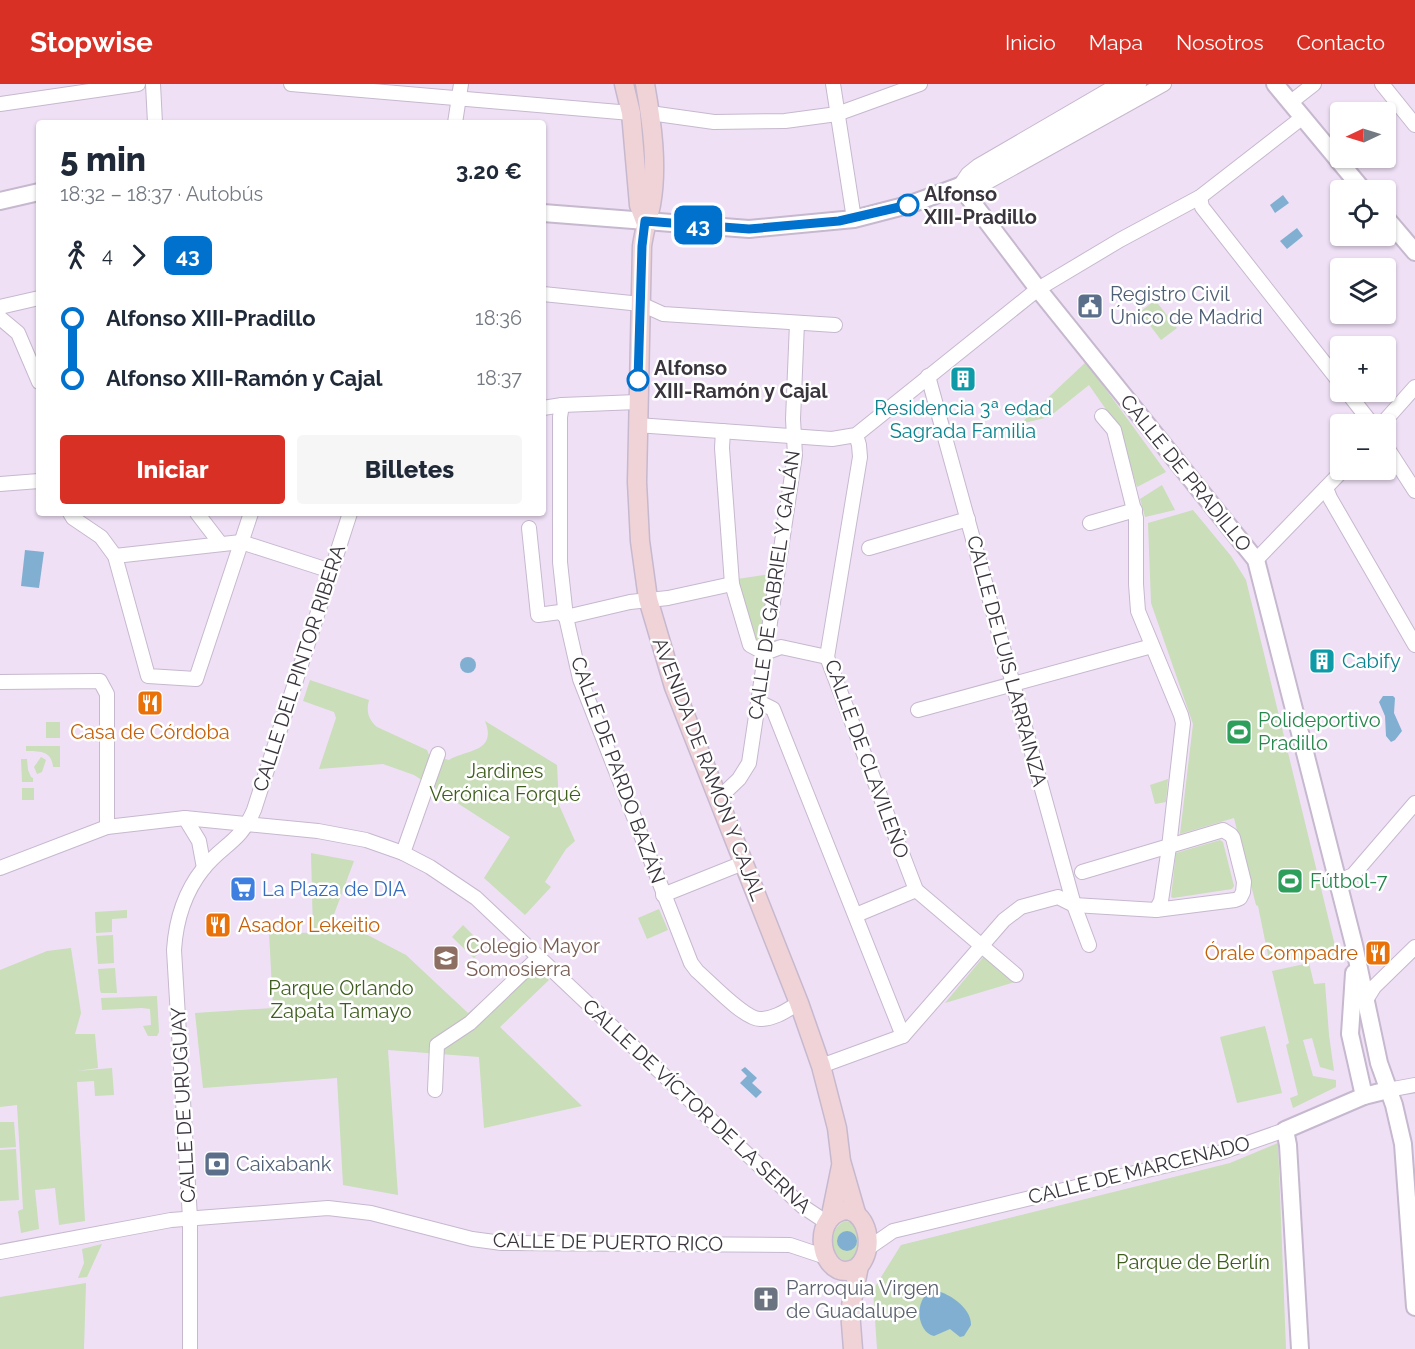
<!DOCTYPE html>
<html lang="es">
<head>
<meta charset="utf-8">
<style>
	:root { --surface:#fff; --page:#f6f6f7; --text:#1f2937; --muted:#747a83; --accent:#d93025 }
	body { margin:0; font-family:Raleway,sans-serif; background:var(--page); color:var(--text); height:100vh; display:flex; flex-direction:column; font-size:22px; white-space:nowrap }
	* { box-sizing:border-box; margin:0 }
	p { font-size:20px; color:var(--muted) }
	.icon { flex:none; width:33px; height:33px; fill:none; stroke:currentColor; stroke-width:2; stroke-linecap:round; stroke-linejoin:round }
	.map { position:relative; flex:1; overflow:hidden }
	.sheet { position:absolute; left:36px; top:36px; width:510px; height:396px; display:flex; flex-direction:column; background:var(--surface); border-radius:6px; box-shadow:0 2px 4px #0004 }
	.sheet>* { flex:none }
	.badge { padding:0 12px; border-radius:9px; font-size:21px; line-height:39px }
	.needle { width:39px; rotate:266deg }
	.buttons { position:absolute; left:1330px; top:18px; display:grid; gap:12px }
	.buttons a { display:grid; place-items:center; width:66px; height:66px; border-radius:6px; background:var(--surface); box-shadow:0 2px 4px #0004; font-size:30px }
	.map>.badge { position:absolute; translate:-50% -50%; box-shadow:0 0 0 3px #fff }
	.legs { display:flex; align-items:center; gap:9px; height:66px; padding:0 24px; font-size:20px }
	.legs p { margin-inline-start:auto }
	.headline { display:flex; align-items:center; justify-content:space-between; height:102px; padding:0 24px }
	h1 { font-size:33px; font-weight:800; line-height:45px }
	.cta { display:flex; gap:12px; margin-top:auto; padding:12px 24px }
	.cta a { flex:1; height:69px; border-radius:6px; background:var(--accent); color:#fff; font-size:24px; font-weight:800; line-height:69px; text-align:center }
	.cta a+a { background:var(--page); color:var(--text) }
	ul { padding:0 24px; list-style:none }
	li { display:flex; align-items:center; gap:21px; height:60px; font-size:22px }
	li i { display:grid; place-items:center; width:9px; height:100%; margin:0 8px; background:currentColor }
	li i::after { content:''; width:15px; height:15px; margin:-8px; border:4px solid; border-radius:50%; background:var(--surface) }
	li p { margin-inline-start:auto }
	li:first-child i { background:linear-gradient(#0000 50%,currentColor 0) }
	li:last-child i { background:linear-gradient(currentColor 50%,#0000 0) }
	header { display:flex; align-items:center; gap:36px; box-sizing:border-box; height:84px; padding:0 30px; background:var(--accent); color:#fff }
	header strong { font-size:28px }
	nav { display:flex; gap:33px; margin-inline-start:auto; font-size:21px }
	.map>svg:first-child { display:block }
</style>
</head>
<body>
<header>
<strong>Stopwise</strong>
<nav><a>Inicio</a><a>Mapa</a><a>Nosotros</a><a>Contacto</a></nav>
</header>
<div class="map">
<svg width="1415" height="1265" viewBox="0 0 1415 1265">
	<rect width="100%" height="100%" fill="#efe0f6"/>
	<!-- green -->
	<g fill="#c9deb9">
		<polygon points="1155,216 1177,244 1161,256 1140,228"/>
		<polygon points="1086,278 1166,388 1137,403 1117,341 1089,301 1049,333 1020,340"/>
		<polygon points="1162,401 1175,426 1145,433 1140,415"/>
		<polygon points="1193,426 1231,472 1246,496 1337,870 1308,875 1269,876 1258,822 1256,821 1234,734 1180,750 1193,640 1151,519 1148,439"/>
		<polygon points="770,490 761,557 753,556 737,495"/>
		<path d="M310,596l59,20c-3,11 -1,19 8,27l50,23 2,5 20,5c15,-10 49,-7 36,-39l72,44 2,40 16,36 -9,8 -21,33 6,5 -26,28 -41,-37 26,-41 -96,-62 -31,-11 -64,5 17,-51 -2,-6 -31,-11z"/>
		<rect x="46" y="638" width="14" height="16"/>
		<path d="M26,662h34v21h-7c-1,-16 -13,-16 -27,-16z"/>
		<polygon points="41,673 46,676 42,688 37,690 34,683"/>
		<polygon points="21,675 27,675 28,686 31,693 33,694 33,698 22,698"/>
		<polygon points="1168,695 1166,718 1155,720 1150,701"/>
		<rect x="22" y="704" width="12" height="12"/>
		<polygon points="1220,756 1223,758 1234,802 1232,805 1173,814 1171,813 1176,769"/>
		<polygon points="311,769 354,777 333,833 406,871 468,929 528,877 549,896 500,943 582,1022 484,1044 479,973 388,966 398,1111 343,1101 337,994 203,1004 195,929 273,924 269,848 313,849"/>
		<polygon points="659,825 668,846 647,855 638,834"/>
		<polygon points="127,826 127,834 112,835 112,848 96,849 95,828"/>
		<polygon points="463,841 485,863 474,874 452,853"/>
		<polygon points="113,851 114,879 98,880 96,852"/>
		<polygon points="71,864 81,929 75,950 95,950 98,984 77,987 112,984 114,1011 95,1012 94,997 77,998 85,1137 59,1141 55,1104 35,1106 39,1145 21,1149 18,1127 23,1125 17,1021 0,1023 0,886 47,867"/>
		<polygon points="985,871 1015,898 945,919"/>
		<polygon points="1309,879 1314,900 1325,899 1329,951 1334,987 1320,983 1312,954 1303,956 1313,992 1336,996 1336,1003 1293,1024 1290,1014 1298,1011 1286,961 1289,959 1272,887"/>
		<polygon points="115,884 117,909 101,909 100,906 98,885"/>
		<polygon points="157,912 159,948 157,952 148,952 143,942 151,941 150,925 142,924 102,926 101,914"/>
		<polygon points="1265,942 1282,1009 1237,1019 1220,953"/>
		<polygon points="0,1038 14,1038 16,1063 0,1064"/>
		<polygon points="1278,1059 1286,1265 877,1265 873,1206 901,1161 1230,1079"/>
		<polygon points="16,1065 19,1116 0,1117 0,1066"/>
		<path d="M846,1137c19,4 13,24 9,38 -24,11 -31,-32 -9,-38z"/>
		<polygon points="102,1160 87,1193 78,1194 84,1179 82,1165"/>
		<polygon points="86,1199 84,1265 0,1265 0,1213"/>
	</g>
	<!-- water -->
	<g fill="#81afd1">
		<polygon points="1283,111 1289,119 1275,129 1270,121"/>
		<polygon points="1297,144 1303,152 1287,165 1280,157"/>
		<polygon points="25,466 44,468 39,504 21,502"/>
		<circle cx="468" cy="581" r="8"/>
		<polygon points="1383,612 1393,612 1395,614 1394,629 1402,647 1395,656 1391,658 1386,652 1385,632 1379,618"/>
		<polygon points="745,983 757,994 752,999 762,1008 756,1014 740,999 747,992 741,986"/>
		<circle cx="847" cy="1157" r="10"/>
		<path d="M932,1206c15,1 40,18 39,35l-7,11 -4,1 -10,-8 -16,7c-17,-4 -21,-36 -2,-46z"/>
	</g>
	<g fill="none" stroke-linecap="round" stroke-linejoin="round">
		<defs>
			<g id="minor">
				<polyline points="153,0 155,39"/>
				<polyline points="291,0 631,29"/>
				<polyline points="833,0 854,135"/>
				<polyline points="1119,0 978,82 968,90 960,102 974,103 986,99 1164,0"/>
				<polyline points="1382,0 1415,41"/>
				<polyline points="1291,18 1314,0"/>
				<polyline points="0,20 138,0"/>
				<polyline points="650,29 714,38 785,37 837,30 920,0"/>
				<polyline points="455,39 461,0"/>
				<polyline points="1200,113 1202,123 1341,300"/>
				<polyline points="543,210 641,220 663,230 835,241"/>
				<polyline points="0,223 39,214"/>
				<polyline points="0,234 18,249 39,298"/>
				<polyline points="928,292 1074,821 1089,861"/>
				<polyline points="1347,308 1372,340"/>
				<path d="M562,321l-2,12v145l6,55 14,62 111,284 6,8c13,11 47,48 63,48 15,0 27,-9 39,-16"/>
				<polyline points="543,324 562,321 637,318"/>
				<polyline points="1102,332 1114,346 1136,434 1136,500 1138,527 1181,631 1183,639 1169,763 1161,817 1156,826"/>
				<polyline points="1382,340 1415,303"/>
				<polyline points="637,341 832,355 856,351 1038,205 1120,156 1200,113 1303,33"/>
				<polyline points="723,347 722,364 732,500 750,561 765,569"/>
				<polyline points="856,351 859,361 860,373 827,573 916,806 1016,891"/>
				<polyline points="1386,362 1415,407"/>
				<polyline points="0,400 39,397"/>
				<polyline points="1326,404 1330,414 1415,561"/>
				<polyline points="70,429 73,434 101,453 115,472 148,592 196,595 251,429"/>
				<polyline points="197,429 220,459"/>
				<polyline points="1090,439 1135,426"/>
				<polyline points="529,444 538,531 560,528 566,533 630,518 668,514 732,500"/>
				<polyline points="869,464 968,435"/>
				<polyline points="115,472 241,458 331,487"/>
				<polyline points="1256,476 1343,386"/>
				<polyline points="765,569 781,563 827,573"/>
				<polyline points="0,598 100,597 107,610 107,743"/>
				<polyline points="759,618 773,625 903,952"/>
				<polyline points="918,626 1152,562"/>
				<polyline points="718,715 739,695 749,679 795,371 793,335 797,239"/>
				<polyline points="185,734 199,757 204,784"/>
				<polyline points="403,769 438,670"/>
				<polyline points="0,784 107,743 185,734 318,747 366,756 403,769 430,783 476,814 802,1122 826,1138"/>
				<polyline points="1337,798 1353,791 1415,719"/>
				<polyline points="663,811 743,779"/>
				<polyline points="856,831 916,806"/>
				<polyline points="1366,916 1374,903 1415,863"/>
				<polyline points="821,982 903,952 1004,836 1021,823 1058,813 1074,821 1156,826 1235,816 1240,814 1243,808 1244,798 1233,754 1231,751 1223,746 1082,788"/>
				<polyline points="435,1006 437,961 470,939 538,874"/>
				<polyline points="1388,1006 1415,1001"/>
				<polyline points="867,1165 893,1147 1222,1068 1285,1046"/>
				<polyline points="0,1168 171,1136 328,1124 371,1129 472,1155 502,1159 790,1161 826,1173"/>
				<path d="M190,1265v-131l-16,-268c2,-31 10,-57 29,-81 20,-25 37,-26 51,-59l96,-297"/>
			</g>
			<g id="tertiary">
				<polyline points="1275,0 1363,106"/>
				<polyline points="960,102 1038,205 1256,476 1354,861 1379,979 1394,1021 1403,1060 1415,1223"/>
				<polyline points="0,117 39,108"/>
				<polyline points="543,129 749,145 854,135 908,121 960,102 1138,0"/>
				<polyline points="1386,134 1415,168"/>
				<polyline points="1354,889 1350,950 1364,1012"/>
				<polyline points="1300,1265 1288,1061 1285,1046 1364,1012 1388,1006"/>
			</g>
			<g id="secondary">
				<polyline points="624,0 631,29 639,121 645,137"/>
				<path d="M645,0c7,39 13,82 6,121 -3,13 -7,27 -9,41l-5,236 3,59 8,58 26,88 125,316 22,63 16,62 4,33 15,52"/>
				<path d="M848,1126c20,6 25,35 14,52 -4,6 -8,8 -15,9 -30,1 -35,-59 1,-61z"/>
				<polyline points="831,1131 841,1082"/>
				<polyline points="853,1265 850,1227 859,1182"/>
			</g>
		</defs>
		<!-- minor casing -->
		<use href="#minor" stroke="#c6b8ce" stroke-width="16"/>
		<!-- tertiary casing -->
		<use href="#tertiary" stroke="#c6b8ce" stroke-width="20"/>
		<!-- secondary casing -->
		<use href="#secondary" stroke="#c6b8ce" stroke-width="21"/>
		<!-- minor -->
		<use href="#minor" stroke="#fff" stroke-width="14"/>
		<!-- tertiary -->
		<use href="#tertiary" stroke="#fff" stroke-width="16"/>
		<!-- secondary -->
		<use href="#secondary" stroke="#f0d3d6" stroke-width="18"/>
	</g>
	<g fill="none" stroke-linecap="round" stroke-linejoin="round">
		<defs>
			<polyline id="line-1" points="638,296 642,162 645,137 749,145 839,137 908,121"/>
		</defs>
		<!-- line-1 casing -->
		<use href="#line-1" stroke="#fff" stroke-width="14"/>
		<!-- line-1 -->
		<use href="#line-1" stroke="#0072ce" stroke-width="9"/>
	</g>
	<!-- icons -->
	<defs>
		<symbol id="civic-square" viewBox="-11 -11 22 22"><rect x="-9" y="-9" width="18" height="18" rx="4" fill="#5c6f8a" stroke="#fff"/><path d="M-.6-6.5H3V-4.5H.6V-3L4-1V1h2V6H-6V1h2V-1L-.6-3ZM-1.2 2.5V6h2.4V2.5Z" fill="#fff"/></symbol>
		<symbol id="building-square" viewBox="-11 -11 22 22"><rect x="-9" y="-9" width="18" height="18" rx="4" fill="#0f9aa8" stroke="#fff"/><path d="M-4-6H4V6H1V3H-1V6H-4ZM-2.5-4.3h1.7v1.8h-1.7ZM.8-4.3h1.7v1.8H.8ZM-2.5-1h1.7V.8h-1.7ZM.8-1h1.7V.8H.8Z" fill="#fff"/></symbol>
		<symbol id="restaurant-square" viewBox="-11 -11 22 22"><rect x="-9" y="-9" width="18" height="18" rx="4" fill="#e8710a" stroke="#fff"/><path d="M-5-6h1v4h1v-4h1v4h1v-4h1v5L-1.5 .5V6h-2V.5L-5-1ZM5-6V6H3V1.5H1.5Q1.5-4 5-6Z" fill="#fff"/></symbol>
		<symbol id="stadium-square" viewBox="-11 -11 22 22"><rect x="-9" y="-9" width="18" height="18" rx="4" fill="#2e9e5b" stroke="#fff"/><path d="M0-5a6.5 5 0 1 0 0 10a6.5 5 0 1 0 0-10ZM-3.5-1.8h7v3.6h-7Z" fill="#fff"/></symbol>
		<symbol id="supermarket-square" viewBox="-11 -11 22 22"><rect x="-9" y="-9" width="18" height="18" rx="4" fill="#3f7fe0" stroke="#fff"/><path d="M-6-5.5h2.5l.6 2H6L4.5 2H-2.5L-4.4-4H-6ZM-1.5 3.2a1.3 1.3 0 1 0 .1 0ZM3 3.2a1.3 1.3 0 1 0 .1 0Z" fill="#fff"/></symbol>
		<symbol id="university-square" viewBox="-11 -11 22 22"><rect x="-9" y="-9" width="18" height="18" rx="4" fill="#8d6e63" stroke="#fff"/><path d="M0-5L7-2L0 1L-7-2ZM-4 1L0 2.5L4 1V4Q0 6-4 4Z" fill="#fff"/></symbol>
		<symbol id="bank-square" viewBox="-11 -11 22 22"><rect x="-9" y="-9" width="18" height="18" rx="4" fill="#5c6f8a" stroke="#fff"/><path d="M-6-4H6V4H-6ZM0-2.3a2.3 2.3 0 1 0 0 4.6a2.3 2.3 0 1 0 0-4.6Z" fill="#fff"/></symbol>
		<symbol id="church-square" viewBox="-11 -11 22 22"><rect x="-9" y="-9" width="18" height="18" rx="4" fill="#6b7280" stroke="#fff"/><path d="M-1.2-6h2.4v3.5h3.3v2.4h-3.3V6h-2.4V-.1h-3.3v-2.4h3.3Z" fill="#fff"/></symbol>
	</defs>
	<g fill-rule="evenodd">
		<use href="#civic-square" x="1075" y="207" width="30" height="30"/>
		<use href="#building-square" x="948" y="280" width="30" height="30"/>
		<use href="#building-square" x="1307" y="562" width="30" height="30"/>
		<use href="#restaurant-square" x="135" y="604" width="30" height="30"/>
		<use href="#stadium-square" x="1224" y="633" width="30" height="30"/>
		<use href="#stadium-square" x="1275" y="782" width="30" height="30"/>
		<use href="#supermarket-square" x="228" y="790" width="30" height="30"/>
		<use href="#restaurant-square" x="203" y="826" width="30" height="30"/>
		<use href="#restaurant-square" x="1363" y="854" width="30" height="30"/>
		<use href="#university-square" x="431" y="859" width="30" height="30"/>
		<use href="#bank-square" x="202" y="1065" width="30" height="30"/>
		<use href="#church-square" x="751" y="1200" width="30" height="30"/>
	</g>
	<!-- markers -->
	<g fill="#fff" stroke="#0072ce" stroke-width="3">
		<circle cx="908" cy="121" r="10"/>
		<circle cx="638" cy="296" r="10"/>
	</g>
	<g text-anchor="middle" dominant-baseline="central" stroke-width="5" stroke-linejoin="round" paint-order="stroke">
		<!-- stop labels -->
		<g font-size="20" font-weight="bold" fill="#3a353d" stroke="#fff" text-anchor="start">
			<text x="924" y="110">Alfonso<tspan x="924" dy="23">XIII-Pradillo</tspan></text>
			<text x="654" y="284">Alfonso<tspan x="654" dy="23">XIII-Ramón y Cajal</tspan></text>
		</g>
		<!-- service labels -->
		<g font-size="20" fill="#4e5e75" stroke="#fff" text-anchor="start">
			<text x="1110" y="210">Registro Civil<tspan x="1110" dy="23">Único de Madrid</tspan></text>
			<text x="236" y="1080">Caixabank</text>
		</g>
		<!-- culture labels -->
		<g font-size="20" fill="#0d838f" stroke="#fff">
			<text x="963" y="324">Residencia 3ª edad<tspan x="963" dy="23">Sagrada Familia</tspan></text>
			<text x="1342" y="577" text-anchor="start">Cabify</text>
		</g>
		<!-- street labels -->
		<g font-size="20" fill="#3a353d" stroke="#fff">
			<text transform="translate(1186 389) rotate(51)">CALLE DE PRADILLO</text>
			<text transform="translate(774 501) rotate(-82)">CALLE DE GABRIEL Y GALÁN</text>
			<text transform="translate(1007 577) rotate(75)">CALLE DE LUIS LARRAINZA</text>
			<text transform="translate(299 584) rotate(-72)">CALLE DEL PINTOR RIBERA</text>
			<text transform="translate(867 675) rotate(70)">CALLE DE CLAVILEÑO</text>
			<text transform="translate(709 685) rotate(69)">AVENIDA DE RAMÓN Y CAJAL</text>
			<text transform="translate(618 686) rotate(70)">CALLE DE PARDO BAZÁN</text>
			<text transform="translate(183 1021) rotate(-93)">CALLE DE URUGUAY</text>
			<text transform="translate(697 1022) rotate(43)">CALLE DE VÍCTOR DE LA SERNA</text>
			<text transform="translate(1139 1086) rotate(-14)">CALLE DE MARCENADO</text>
			<text transform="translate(608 1158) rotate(1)">CALLE DE PUERTO RICO</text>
		</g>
		<!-- leisure labels -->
		<g font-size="20" fill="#27864d" stroke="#fff" text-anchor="start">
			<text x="1258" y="636">Polideportivo<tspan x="1258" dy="23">Pradillo</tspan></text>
			<text x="1310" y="797">Fútbol-7</text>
		</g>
		<!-- food labels -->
		<g font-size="20" fill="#c56008" stroke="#fff">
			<text x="150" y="648">Casa de Córdoba</text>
			<text x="238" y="841" text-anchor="start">Asador Lekeitio</text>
			<text x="1358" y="869" text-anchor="end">Órale Compadre</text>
		</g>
		<!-- park labels -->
		<g font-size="20" fill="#3f5e1d" stroke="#fff">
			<text x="505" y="687">Jardines<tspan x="505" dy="23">Verónica Forqué</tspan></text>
			<text x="341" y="904">Parque Orlando<tspan x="341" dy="23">Zapata Tamayo</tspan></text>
			<text x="1193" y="1178">Parque de Berlín</text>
		</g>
		<!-- shop labels -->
		<g font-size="20" fill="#366cbe" stroke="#fff" text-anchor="start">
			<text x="262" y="805">La Plaza de DIA</text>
		</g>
		<!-- education labels -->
		<g font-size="20" fill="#785e54" stroke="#fff" text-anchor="start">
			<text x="466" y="862">Colegio Mayor<tspan x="466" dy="23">Somosierra</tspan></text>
		</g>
		<!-- worship labels -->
		<g font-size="20" fill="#5b616d" stroke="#fff" text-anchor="start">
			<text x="786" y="1204">Parroquia Virgen<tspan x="786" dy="23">de Guadalupe</tspan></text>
		</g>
	</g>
</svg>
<div class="buttons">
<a><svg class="needle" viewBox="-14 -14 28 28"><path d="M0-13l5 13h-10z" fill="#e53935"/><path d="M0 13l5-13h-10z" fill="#747a83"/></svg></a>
<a><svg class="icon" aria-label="locate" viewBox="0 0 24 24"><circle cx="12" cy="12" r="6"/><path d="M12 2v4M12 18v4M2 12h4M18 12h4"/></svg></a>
<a><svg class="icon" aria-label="layers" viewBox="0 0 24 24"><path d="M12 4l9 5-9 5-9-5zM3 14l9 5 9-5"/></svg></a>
<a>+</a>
<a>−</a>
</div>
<b class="badge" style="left:698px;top:141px;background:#0072ce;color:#fff">43</b>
<section class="sheet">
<div class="headline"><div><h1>5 min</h1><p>18:32 – 18:37 · Autobús</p></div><b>3.20 €</b></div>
<div class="legs"><svg class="icon" aria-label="walk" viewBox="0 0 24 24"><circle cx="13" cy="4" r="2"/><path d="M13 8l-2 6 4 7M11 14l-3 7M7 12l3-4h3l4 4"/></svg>4<svg class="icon" aria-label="forward" viewBox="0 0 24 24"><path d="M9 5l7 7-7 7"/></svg><b class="badge" style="background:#0072ce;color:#fff">43</b></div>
<ul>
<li><i style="color:#0072ce"></i><b>Alfonso XIII-Pradillo</b><p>18:36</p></li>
<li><i style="color:#0072ce"></i><b>Alfonso XIII-Ramón y Cajal</b><p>18:37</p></li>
</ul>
<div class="cta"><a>Iniciar</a><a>Billetes</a></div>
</section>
</div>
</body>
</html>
